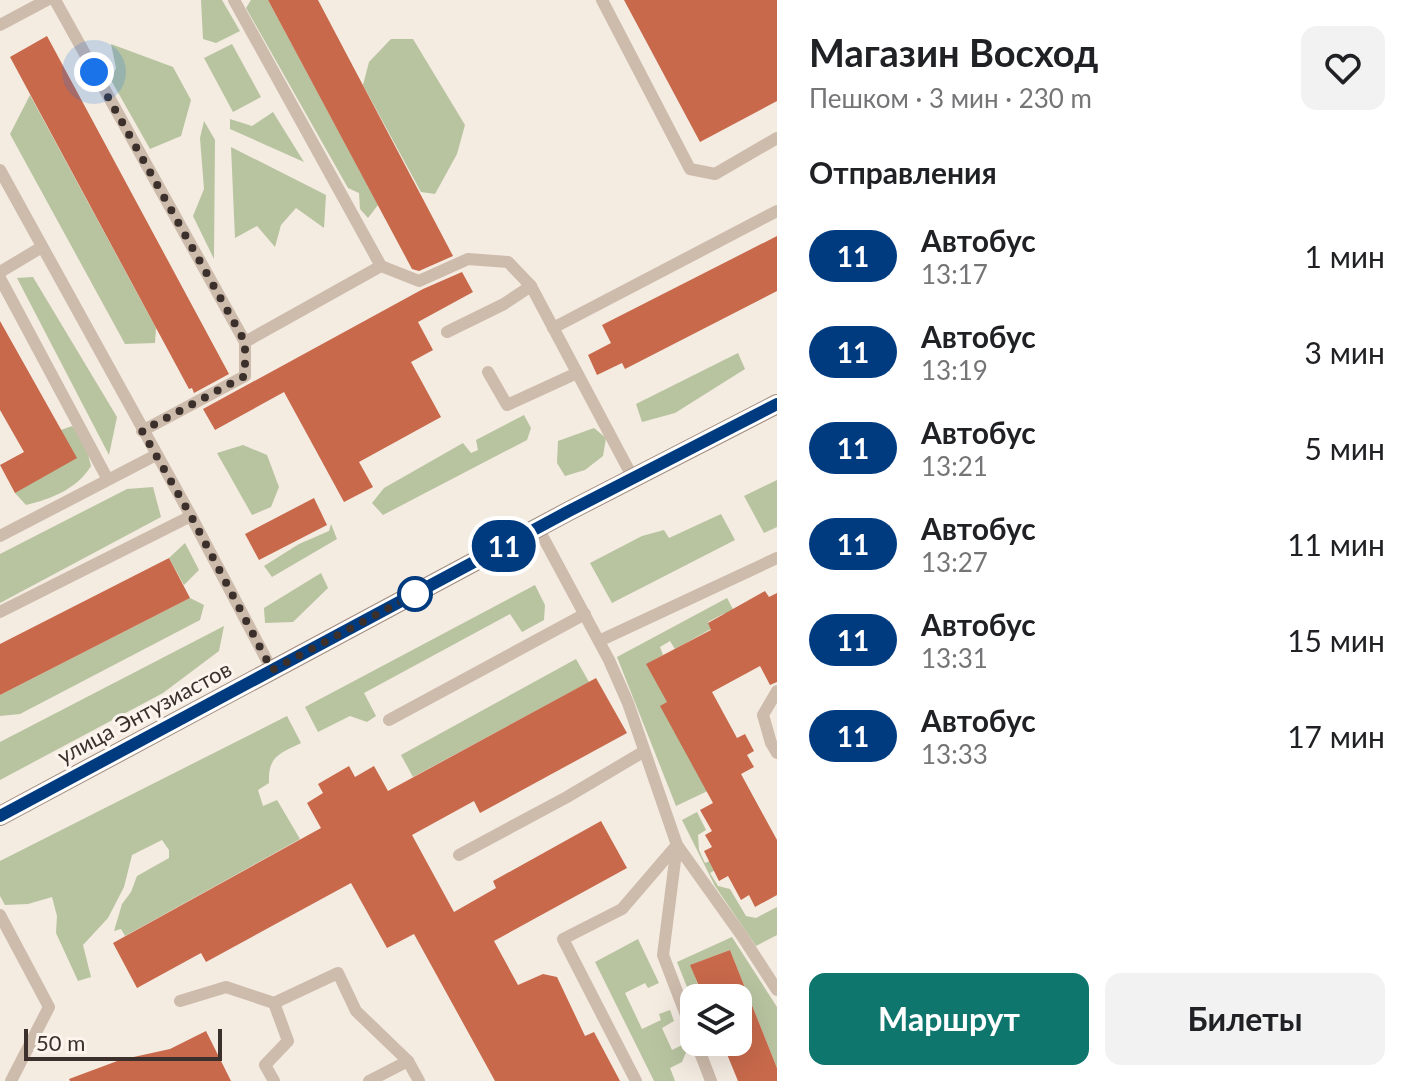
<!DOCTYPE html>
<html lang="ru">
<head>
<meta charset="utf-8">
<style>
	:root { --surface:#fff; --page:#f2f2f2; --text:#202124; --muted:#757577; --accent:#0f766e }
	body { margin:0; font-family:Lato,sans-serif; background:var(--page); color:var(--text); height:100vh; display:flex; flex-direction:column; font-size:30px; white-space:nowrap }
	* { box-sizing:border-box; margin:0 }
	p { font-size:26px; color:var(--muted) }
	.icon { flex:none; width:44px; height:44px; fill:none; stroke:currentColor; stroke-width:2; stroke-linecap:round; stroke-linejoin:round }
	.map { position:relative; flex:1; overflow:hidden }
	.drawer { display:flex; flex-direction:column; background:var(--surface); width:640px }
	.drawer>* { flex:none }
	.badge { padding:0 16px; border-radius:26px; font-size:28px; line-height:52px }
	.controls { position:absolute; left:680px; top:984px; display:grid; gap:16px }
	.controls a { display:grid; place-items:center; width:72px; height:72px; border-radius:16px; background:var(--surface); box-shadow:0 8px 32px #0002; font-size:40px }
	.scale { position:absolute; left:24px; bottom:20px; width:198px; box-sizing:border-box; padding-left:8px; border:4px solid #3b302b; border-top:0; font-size:22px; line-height:28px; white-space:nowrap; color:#3b302b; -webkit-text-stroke:6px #fbf5ee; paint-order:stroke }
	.you { position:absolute; width:40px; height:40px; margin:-20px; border:6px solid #fff; border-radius:50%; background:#1a73e8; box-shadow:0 0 0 12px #1a73e833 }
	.map>.badge { position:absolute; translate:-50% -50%; box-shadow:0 0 0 4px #fff }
	h2 { padding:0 32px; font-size:30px; line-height:72px }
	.round { display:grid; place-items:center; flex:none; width:84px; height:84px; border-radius:16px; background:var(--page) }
	.summary { display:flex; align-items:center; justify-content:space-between; height:136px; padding:0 32px }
	h1 { font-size:38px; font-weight:700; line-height:60px }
	.button { display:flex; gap:16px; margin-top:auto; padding:16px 32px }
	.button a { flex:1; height:92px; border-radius:16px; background:var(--accent); color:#fff; font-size:32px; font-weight:700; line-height:92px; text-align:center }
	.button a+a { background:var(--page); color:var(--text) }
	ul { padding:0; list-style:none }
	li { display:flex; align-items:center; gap:24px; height:96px; padding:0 32px }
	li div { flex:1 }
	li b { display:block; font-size:30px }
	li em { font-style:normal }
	li .badge { min-width:88px; font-weight:700; text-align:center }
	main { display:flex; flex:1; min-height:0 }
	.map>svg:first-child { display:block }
</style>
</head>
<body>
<main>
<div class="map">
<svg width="777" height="1081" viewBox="0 0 777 1081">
	<rect width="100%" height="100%" fill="#f4ebe1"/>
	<!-- green -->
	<g fill="#b8c4a0">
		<polygon points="201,0 222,0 240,31 216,43 203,39"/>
		<polygon points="251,0 268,0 378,205 368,218 360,209 359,193 348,188 246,8"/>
		<polygon points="391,39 413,39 465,125 457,154 435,194 421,192 363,85 369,62"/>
		<polygon points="111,44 173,67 191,100 181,136 150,149 111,80 116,68"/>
		<polygon points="232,44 261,97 233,112 204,58"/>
		<polygon points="30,95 156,328 155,343 125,344 10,134"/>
		<polygon points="273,112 304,162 230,129 230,119 252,126"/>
		<polygon points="204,121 215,140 214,259 193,216 204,189 200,138"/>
		<polygon points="231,147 326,195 324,228 296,208 281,225 275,247 257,226 235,238"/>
		<polygon points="33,277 117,417 109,455 17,278"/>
		<polygon points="738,353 745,369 675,413 642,422 636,404"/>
		<polygon points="524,415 531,428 527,440 383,515 372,503 384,488 463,443 471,453 478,450 476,440"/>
		<path d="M72,426l12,13 7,27c-14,23 -40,33 -65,39l-11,-12 46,-63z"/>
		<polygon points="594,428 606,438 603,456 585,470 565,476 557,463 558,441"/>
		<polygon points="243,445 267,455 279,487 271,507 252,515 217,453"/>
		<polygon points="777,480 777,527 764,533 744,496"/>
		<polygon points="153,487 161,517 0,603 0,554 127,489"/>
		<polygon points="721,514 735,540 612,603 590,563 642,536 664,530 669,538"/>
		<polygon points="331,524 337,539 272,577 264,566 299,544 329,531"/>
		<polygon points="185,543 199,570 184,585 169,558"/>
		<polygon points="321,573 328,588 293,622 265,623 264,608"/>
		<polygon points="535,585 545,605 544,620 522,632 510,614 364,693 376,716 367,722 350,716 318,732 305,707"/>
		<polygon points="190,598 204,605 200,620 20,714 0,716 0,695"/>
		<polygon points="727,598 735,613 723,614 708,622 711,629 675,649 670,641 660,647 663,655 647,664 714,788 676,806 617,657"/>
		<polygon points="224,626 219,651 163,693 0,780 0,742"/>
		<polygon points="576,659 589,682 413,777 401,755"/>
		<path d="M287,716l14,27c-22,11 -33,13 -32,40l-11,7 5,16 14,-6 23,39 -175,97 -4,-7 -7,2 8,-27 9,-12 6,-16 32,-18v-8l-7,-10 -30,15 -8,32 -16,31 -25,27 8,32 -13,4 -22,-48 1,-17 -5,-19 -24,7 -23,1 -5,-9v-35z"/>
		<polygon points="697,812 706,830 698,835 699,850 705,863 712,860 717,869 710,873 718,886 730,889 746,916 756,918 777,907 777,935 756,946 715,886 682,820"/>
		<polygon points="732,937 777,1007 777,1068 730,950 691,965 699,988 689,992 677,962"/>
		<polygon points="638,939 659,983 648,988 645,983 625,993 642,1029 661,1020 659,1014 670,1010 674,1021 662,1028 672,1050 686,1043 687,1050 682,1062 670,1068 675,1081 654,1081 595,962"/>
	</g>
	<!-- building -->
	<g fill="#c8694b">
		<polygon points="268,0 318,0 453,256 419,271 412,269"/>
		<polygon points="624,0 777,0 777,101 700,142"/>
		<polygon points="47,36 229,374 194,393 192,388 189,389 10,57"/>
		<polygon points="777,236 777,291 625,369 622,363 597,375 588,355 611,343 602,325"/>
		<polygon points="462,272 473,292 418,322 433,350 411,362 441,417 359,462 373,487 344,502 284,392 215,430 203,409 423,289"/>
		<polygon points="0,321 77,458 15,493 0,465 24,452 0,410"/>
		<polygon points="314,498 327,525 259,560 245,534"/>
		<polygon points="169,558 190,598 0,695 0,644"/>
		<polygon points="765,591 769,597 777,593 777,682 770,685 760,666 712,692 737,738 745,734 754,751 747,755 754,767 741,774 777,840 777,895 755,907 749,895 741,900 728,876 719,881 704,851 712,847 705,835 712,831 700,810 713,803 660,706 667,702 646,664 711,630 708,623"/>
		<polygon points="596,678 627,733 480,813 474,801 412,835 454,912 496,888 493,881 601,821 627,868 494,941 518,985 543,974 557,977 585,1036 594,1032 620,1081 495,1081 414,934 387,948 351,883 206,962 201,953 137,988 113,943 321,828 307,803 323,793 318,784 349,766 355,777 374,766 388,791"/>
		<polygon points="730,950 777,1068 777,1081 738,1081 722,1042 738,1042 738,998 704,998 690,965"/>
		<polygon points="206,1031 231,1081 70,1081 69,1079 120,1060 170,1049"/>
	</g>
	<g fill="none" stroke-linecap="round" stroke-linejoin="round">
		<!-- service -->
		<g stroke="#cdbbac" stroke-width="12">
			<polyline points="55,0 245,342 381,266 419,281 468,259 508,262 531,286 633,478"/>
			<polyline points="234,0 381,266"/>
			<polyline points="602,0 690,169 715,174 777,138"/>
			<polyline points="0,25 47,0"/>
			<polyline points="0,170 191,516 272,670"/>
			<polyline points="0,272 42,247"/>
			<polyline points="0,278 107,478"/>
			<polyline points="553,328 777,211"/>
			<polyline points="447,332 504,304 531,286"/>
			<polyline points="488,372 507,405 577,373"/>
			<polyline points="142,431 245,376 245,342"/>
			<polyline points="538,528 609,660 628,703 677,845 663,955 694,1036"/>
			<polyline points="0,536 156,455"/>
			<polyline points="0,612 191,516"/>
			<polyline points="599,641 777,558"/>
			<polyline points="777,691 763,715 771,743 777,753"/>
			<polyline points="389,720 585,614"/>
			<polyline points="459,855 567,797 643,752"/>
			<polyline points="0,915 49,1007 11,1081"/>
			<polyline points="180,1001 226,987 274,1003 338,973 356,1011 408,1061 419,1081"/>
			<polyline points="696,1042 711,1081"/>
			<polyline points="274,1081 265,1065 288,1041 274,1003"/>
			<polyline points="369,1081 408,1061"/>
			<polyline points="636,1081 563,939 622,909 677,845 742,936 777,990"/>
		</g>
		<!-- secondary -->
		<polyline stroke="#a18a7d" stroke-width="20" points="0,816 569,511 777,404"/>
	</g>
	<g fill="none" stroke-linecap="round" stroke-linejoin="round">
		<defs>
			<polyline id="line" points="0,816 569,511 777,404"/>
		</defs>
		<!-- line casing -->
		<use href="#line" stroke="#fff" stroke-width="18"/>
		<!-- line -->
		<use href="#line" stroke="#003b80" stroke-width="12"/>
		<!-- walk -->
		<polyline stroke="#3b302b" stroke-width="8" stroke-dasharray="0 14.4" points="94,72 245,342 245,376 142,431 191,516 272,670 415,594"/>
	</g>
	<!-- markers -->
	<circle fill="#fff" stroke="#003b80" stroke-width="4" cx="415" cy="594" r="16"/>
	<g text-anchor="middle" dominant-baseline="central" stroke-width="6" stroke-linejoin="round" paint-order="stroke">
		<!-- street labels -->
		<g font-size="22" fill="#3b302b" stroke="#fbf5ee">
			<text transform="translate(144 712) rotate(-28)">улица Энтузиастов</text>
		</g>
	</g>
</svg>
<div class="controls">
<a><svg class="icon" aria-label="layers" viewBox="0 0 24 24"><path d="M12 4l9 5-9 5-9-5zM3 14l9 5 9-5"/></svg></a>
</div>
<div class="scale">50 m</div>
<div class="you" style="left:94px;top:72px"></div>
<b class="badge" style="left:504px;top:546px;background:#003b80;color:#fff">11</b>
</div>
<section class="drawer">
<div class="summary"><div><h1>Магазин Восход</h1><p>Пешком · 3 мин · 230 m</p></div><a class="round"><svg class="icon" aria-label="heart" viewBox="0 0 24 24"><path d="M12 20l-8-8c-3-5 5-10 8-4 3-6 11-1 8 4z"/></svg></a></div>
<h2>Отправления</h2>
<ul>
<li><span class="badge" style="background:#003b80;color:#fff">11</span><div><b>Автобус</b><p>13:17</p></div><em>1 мин</em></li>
<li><span class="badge" style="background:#003b80;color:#fff">11</span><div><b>Автобус</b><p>13:19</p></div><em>3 мин</em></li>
<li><span class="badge" style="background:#003b80;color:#fff">11</span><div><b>Автобус</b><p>13:21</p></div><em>5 мин</em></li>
<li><span class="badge" style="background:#003b80;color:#fff">11</span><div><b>Автобус</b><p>13:27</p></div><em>11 мин</em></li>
<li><span class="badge" style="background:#003b80;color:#fff">11</span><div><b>Автобус</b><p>13:31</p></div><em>15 мин</em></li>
<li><span class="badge" style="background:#003b80;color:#fff">11</span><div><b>Автобус</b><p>13:33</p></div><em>17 мин</em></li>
</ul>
<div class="button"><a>Маршрут</a><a>Билеты</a></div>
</section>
</main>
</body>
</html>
